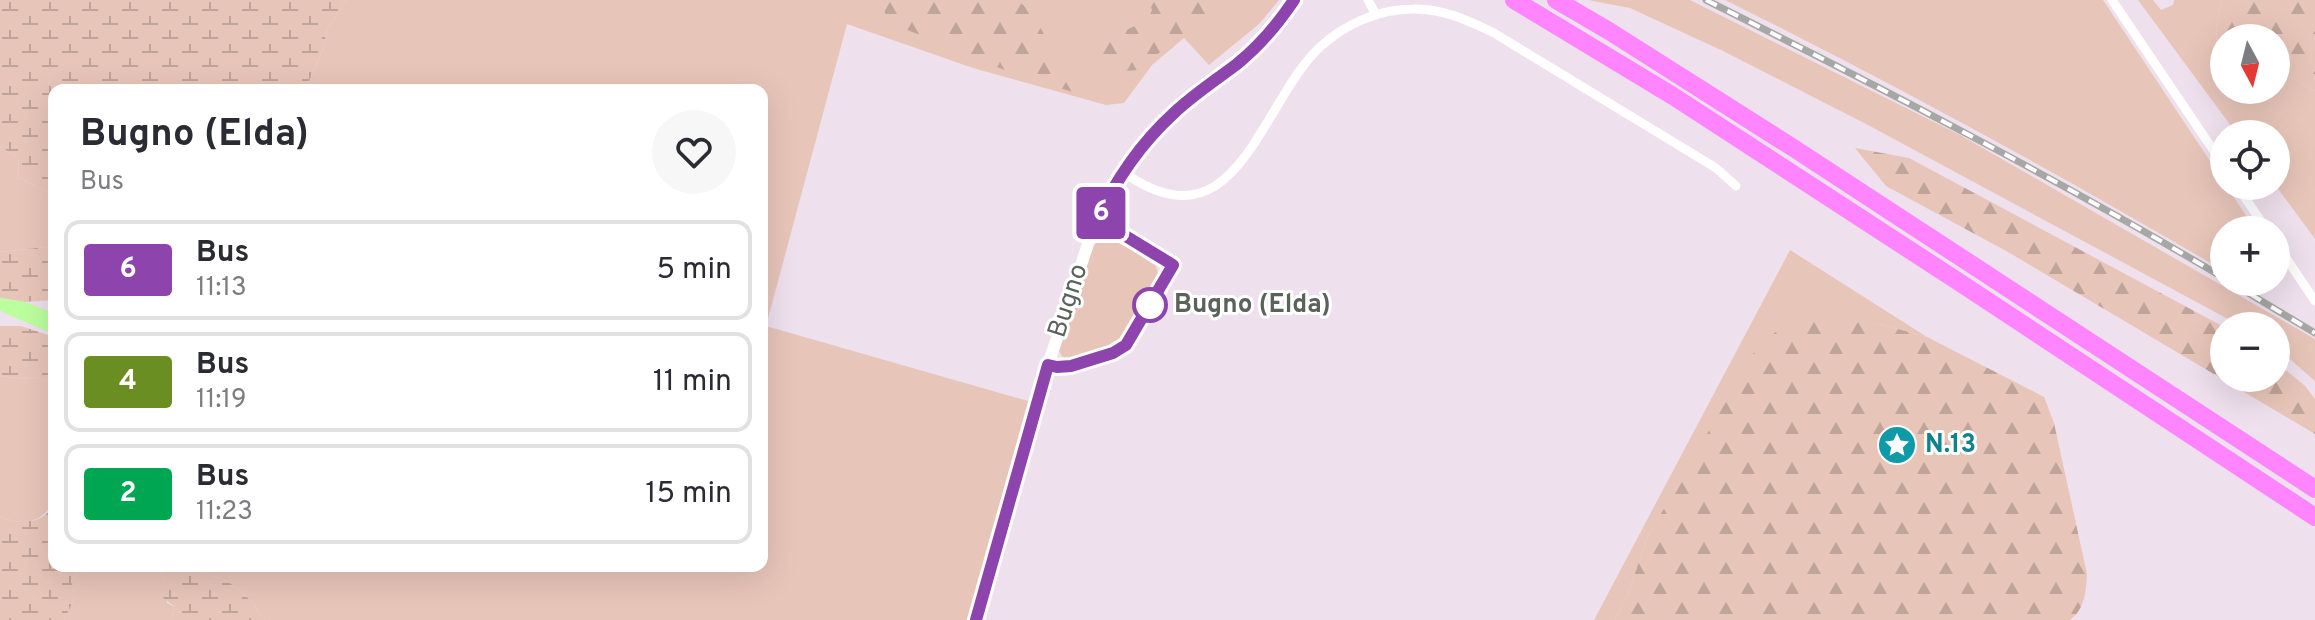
<!DOCTYPE html>
<html lang="en">
<head>
<meta charset="utf-8">
<style>
	:root { --surface:#fff; --page:#f7f7f7; --text:#2b2b33; --muted:#7c7c81; --line:#e1e1e2 }
	body { margin:0; font-family:Overpass,sans-serif; background:var(--page); color:var(--text); height:100vh; display:flex; flex-direction:column; font-size:30px; white-space:nowrap }
	* { box-sizing:border-box; margin:0 }
	p { font-size:26px; color:var(--muted) }
	.icon { flex:none; width:44px; height:44px; fill:none; stroke:currentColor; stroke-width:2; stroke-linecap:round; stroke-linejoin:round }
	.map { position:relative; flex:1; overflow:hidden }
	.drawer { position:absolute; left:48px; top:84px; width:720px; height:488px; display:flex; flex-direction:column; background:var(--surface); border-radius:16px; box-shadow:0 8px 32px #0002 }
	.drawer>* { flex:none }
	.badge { padding:0 16px; border-radius:6px; font-size:28px; line-height:52px }
	.needle { width:52px; rotate:173deg }
	.tools { position:absolute; left:2210px; top:24px; display:grid; gap:16px }
	.tools a { display:grid; place-items:center; width:80px; height:80px; border-radius:50%; background:var(--surface); box-shadow:0 8px 32px #0002; font-size:40px }
	.map>.badge { position:absolute; translate:-50% -50%; box-shadow:0 0 0 4px #fff }
	.round { display:grid; place-items:center; flex:none; width:84px; height:84px; border-radius:42px; background:var(--page) }
	.summary { display:flex; align-items:center; justify-content:space-between; height:136px; padding:0 32px }
	h1 { font-size:38px; font-weight:700; line-height:60px }
	ul { padding:0; list-style:none }
	li { display:flex; align-items:center; gap:24px; height:100px; margin:0 16px 12px; padding:0 16px; border:4px solid var(--line); border-radius:16px }
	li div { flex:1 }
	li b { display:block; font-size:30px }
	li em { font-style:normal }
	li .badge { min-width:88px; font-weight:700; text-align:center }
	.map>svg:first-child { display:block }
</style>
</head>
<body>
<div class="map">
<svg width="2315" height="620" viewBox="0 0 2315 620">
	<defs>
		<pattern id="forest-firs" width="22" height="20" patternUnits="userSpaceOnUse" patternTransform="scale(2)"><rect width="22" height="20" fill="#e8c5b9"/><path d="M5 1l3.5 6h-7zM16 11l3.5 6h-7z" fill="#bfa499"/></pattern>
		<pattern id="wetland-marsh" width="20" height="14" patternUnits="userSpaceOnUse" patternTransform="scale(2)"><rect width="20" height="14" fill="#e8c5b9"/><path d="M1 5h8M5 5V1M11 12h8M15 12V8" fill="none" stroke="#bfa499"/></pattern>
	</defs>
	<rect width="100%" height="100%" fill="#eee0ed"/>
	<!-- green -->
	<g fill="#e8c5b9">
		<path d="M346,0h933l-20,24 -50,41 -25,-27 -32,27 -28,38 -18,2 -133,-37 -126,-44 -81,302 262,75 -60,219h-703c-20,-28 -29,-38 -63,-48l-3,-6h563v-476h-457l16,-36 7,-26z"/>
		<polygon points="1588,0 1690,0 1960,135 2315,339 2315,381 2276,347 2276,326 2241,326 1868,125 1723,51 1630,8"/>
		<path d="M1725,0h378l121,182v4h2l30,44h-32v41c-163,-96 -329,-187 -499,-271z"/>
		<polygon points="2138,0 2153,0 2161,10 2173,5 2174,0 2222,0 2216,27 2217,46 2224,54 2224,90 2276,90 2276,69 2315,91 2315,239 2276,186 2276,134 2237,134"/>
		<polygon points="0,146 19,159 18,177 45,191 54,201 54,246 0,252"/>
		<path d="M1105,240c18,1 36,17 51,26l2,10 -41,67 -48,16h-5l-5,-8 33,-106z"/>
		<polygon points="1790,250 1927,337 1876,323 1697,454 1647,538 1628,594 1615,620 1594,620"/>
		<path d="M0,376l26,3 8,-2 20,5v120c-15,23 -30,23 -54,15z"/>
		<path d="M90,566h68l7,16 2,21 8,4 -4,13h-107c7,-15 14,-23 7,-39l6,-9z"/>
	</g>
	<!-- forest -->
	<g fill="url(#forest-firs)">
		<path d="M880,0h137c20,15 22,28 35,47 10,15 23,26 36,38l1,7 -10,2 -65,-20 -121,-50 -7,-9z"/>
		<path d="M1149,0h75l-86,70c-24,2 -37,1 -42,-25l6,-5 45,-19 5,-11z"/>
		<polygon points="2222,0 2315,0 2315,91 2276,69 2276,38 2224,38 2224,54 2217,47 2216,27"/>
		<polygon points="1855,148 1909,158 2224,327 2224,378 2276,378 2276,362 2305,386 2315,399 2315,434 2008,252 1886,186"/>
		<path d="M1816,320l60,3 51,14 117,60 10,26 33,151c-1,17 -2,35 -17,46h-455l13,-26 19,-56 112,-194 28,-20z"/>
	</g>
	<!-- wetland -->
	<g fill="url(#wetland-marsh)">
		<polygon points="0,0 346,0 328,28 321,54 305,90 54,90 54,201 45,191 18,177 19,159 0,146"/>
		<polygon points="54,246 54,300 25,302 0,298 0,252"/>
		<polygon points="21,326 51,336 54,340 54,382 34,377 26,379 0,376 0,326"/>
		<path d="M54,481v85h36l-13,6 -6,9c7,16 0,24 -7,39h-64v-103c19,7 48,9 54,-17 1,-5 0,-13 0,-19z"/>
		<path d="M158,566h41l3,6c34,10 43,20 63,48h-94l4,-13 -14,-11 4,-14z"/>
	</g>
	<!-- water -->
	<polygon fill="#bcff9e" points="0,298 25,302 54,313 54,334 4,313 0,310"/>
	<g fill="none" stroke-linecap="round" stroke-linejoin="round">
		<!-- minor -->
		<g stroke="#fff" stroke-width="9">
			<polyline points="1368,0 1376,15"/>
			<polyline points="2112,0 2224,166"/>
			<path d="M1123,172c114,81 136,-68 197,-125 25,-23 59,-38 93,-38 29,-1 56,12 81,24l222,135 20,18"/>
			<polyline points="2237,186 2267,230"/>
			<polyline points="2276,243 2315,301"/>
		</g>
		<!-- tertiary -->
		<polyline stroke="#fff" stroke-width="12" points="976,620 1048,365 1088,244 1106,201 1137,151 1156,130 1176,111 1240,62 1263,40 1294,0"/>
		<!-- motorway -->
		<g stroke="#ff85fe" stroke-width="18">
			<polyline points="1514,0 1673,96 1959,282 2315,517"/>
			<polyline points="1556,0 1609,31 1795,149 2315,489"/>
		</g>
		<defs>
			<g id="rail">
				<path d="M1706,0c176,88 350,178 518,278"/>
				<polyline points="2230,282 2315,333"/>
			</g>
		</defs>
		<!-- rail casing -->
		<use href="#rail" stroke="#a6a8a5" stroke-width="7"/>
		<!-- rail -->
		<use href="#rail" stroke="#fff" stroke-width="4" stroke-dasharray="12" stroke-linecap="butt"/>
	</g>
	<g fill="none" stroke-linecap="round" stroke-linejoin="round">
		<defs>
			<path id="line" d="M976,620l72,-255 9,2 14,-1 42,-13 13,-8 47,-80 -54,-33 -23,-10c19,-41 44,-78 78,-109 19,-18 42,-33 63,-49 22,-18 41,-40 57,-64"/>
		</defs>
		<!-- line casing -->
		<use href="#line" stroke="#fff" stroke-width="18"/>
		<!-- line -->
		<use href="#line" stroke="#8e44ad" stroke-width="12"/>
	</g>
	<!-- icons -->
	<defs>
		<symbol id="sight-disc" viewBox="-11 -11 22 22"><circle r="9.5" fill="#0f9aa8" stroke="#fff"/><path d="M0-6L1.8-2.2L6-1.7L2.9 1.2L3.7 5.4L0 3.3L-3.7 5.4L-2.9 1.2L-6-1.7L-1.8-2.2Z" fill="#fff"/></symbol>
	</defs>
	<g fill-rule="evenodd">
		<use href="#sight-disc" x="1875" y="423" width="44" height="44"/>
	</g>
	<!-- markers -->
	<circle fill="#fff" stroke="#8e44ad" stroke-width="4" cx="1150" cy="305" r="16"/>
	<g text-anchor="middle" dominant-baseline="central" stroke-width="6" stroke-linejoin="round" paint-order="stroke">
		<!-- street labels -->
		<g font-size="26" fill="#5a6359" stroke="#fff">
			<text transform="translate(1069 301) rotate(-72)">Bugno</text>
		</g>
		<!-- stop labels -->
		<g font-size="26" font-weight="bold" fill="#5a6359" stroke="#fff" text-anchor="start">
			<text x="1174" y="305">Bugno (Elda)</text>
		</g>
		<!-- culture labels -->
		<g font-size="26" font-weight="bold" fill="#0d838f" stroke="#fff" text-anchor="start">
			<text x="1925" y="445">N.13</text>
		</g>
	</g>
</svg>
<div class="tools">
<a><svg class="needle" viewBox="-14 -14 28 28"><path d="M0-13l5 13h-10z" fill="#e53935"/><path d="M0 13l5-13h-10z" fill="#7c7c81"/></svg></a>
<a><svg class="icon" aria-label="locate" viewBox="0 0 24 24"><circle cx="12" cy="12" r="6"/><path d="M12 2v4M12 18v4M2 12h4M18 12h4"/></svg></a>
<a>+</a>
<a>−</a>
</div>
<b class="badge" style="left:1101px;top:213px;background:#8e44ad;color:#fff">6</b>
<section class="drawer">
<div class="summary"><div><h1>Bugno (Elda)</h1><p>Bus</p></div><a class="round"><svg class="icon" aria-label="heart" viewBox="0 0 24 24"><path d="M12 20l-8-8c-3-5 5-10 8-4 3-6 11-1 8 4z"/></svg></a></div>
<ul>
<li><span class="badge" style="background:#8e44ad;color:#fff">6</span><div><b>Bus</b><p>11:13</p></div><em>5 min</em></li>
<li><span class="badge" style="background:#6b8e23;color:#fff">4</span><div><b>Bus</b><p>11:19</p></div><em>11 min</em></li>
<li><span class="badge" style="background:#00a651;color:#fff">2</span><div><b>Bus</b><p>11:23</p></div><em>15 min</em></li>
</ul>
</section>
</div>
</body>
</html>
